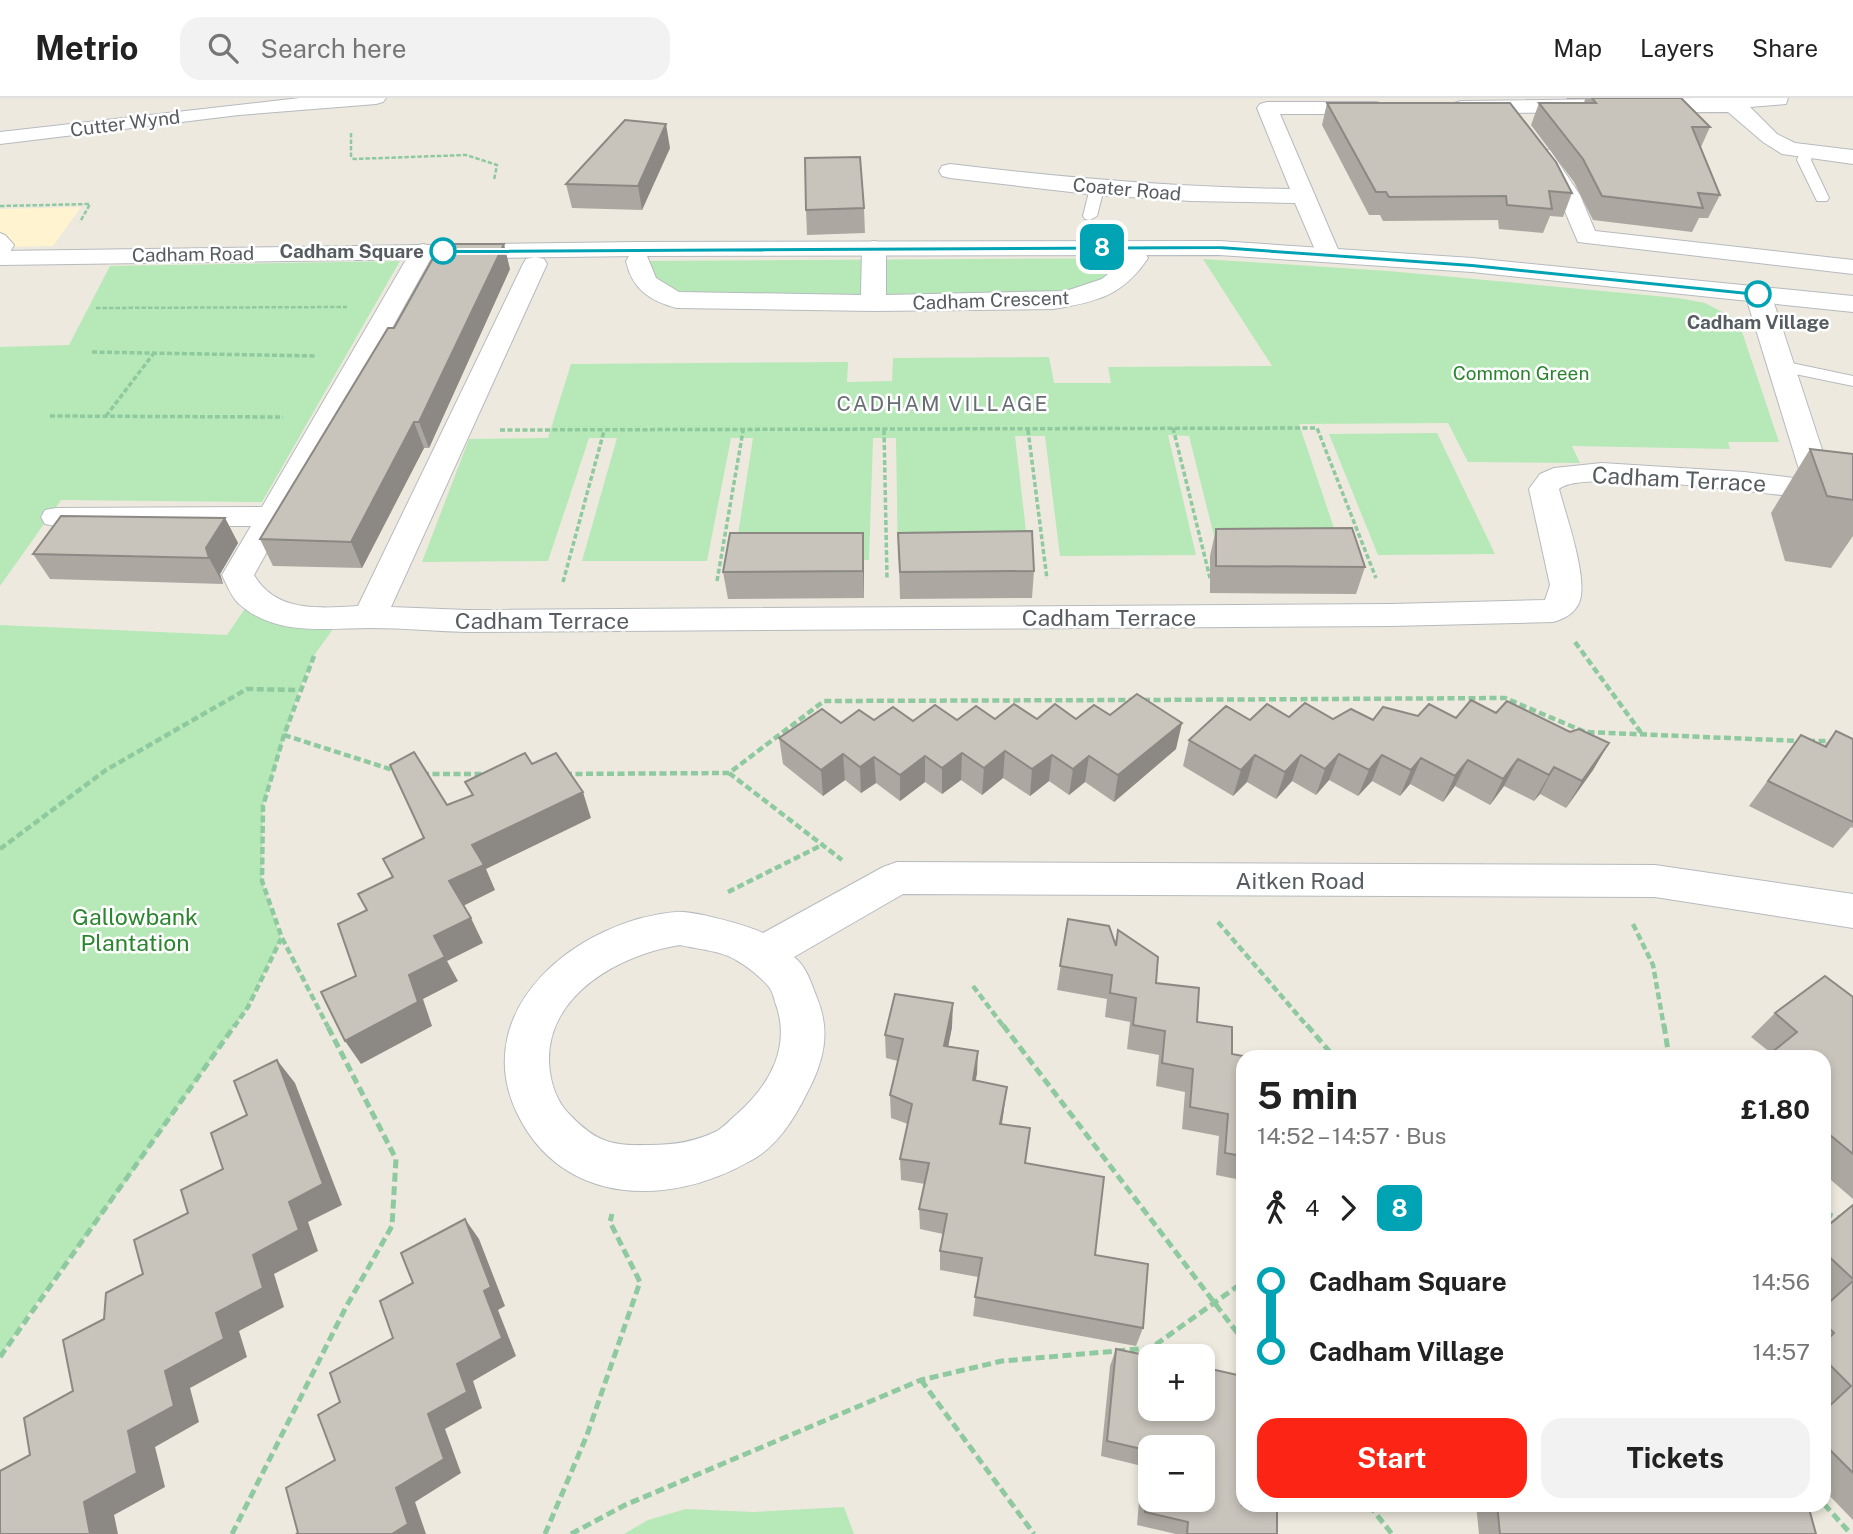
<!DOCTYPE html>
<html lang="en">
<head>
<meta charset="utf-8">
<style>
	:root { --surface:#fff; --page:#f2f2f2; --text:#222; --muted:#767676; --line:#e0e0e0; --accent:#fb2415 }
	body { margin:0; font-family:"Public Sans",sans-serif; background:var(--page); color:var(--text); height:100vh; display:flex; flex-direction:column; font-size:26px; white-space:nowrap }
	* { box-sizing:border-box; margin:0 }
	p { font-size:23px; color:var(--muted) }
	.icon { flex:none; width:38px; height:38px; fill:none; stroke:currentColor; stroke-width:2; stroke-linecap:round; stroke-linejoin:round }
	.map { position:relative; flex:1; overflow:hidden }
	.side { position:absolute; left:1236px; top:952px; width:595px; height:462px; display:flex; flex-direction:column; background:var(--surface); border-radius:21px; box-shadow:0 4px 10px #0003 }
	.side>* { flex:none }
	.badge { padding:0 14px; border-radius:10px; font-size:24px; line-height:46px }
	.fabs { position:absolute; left:1138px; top:1246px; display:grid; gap:14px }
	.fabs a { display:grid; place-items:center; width:77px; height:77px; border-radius:14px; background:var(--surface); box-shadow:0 4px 10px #0003; font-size:35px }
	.map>.badge { position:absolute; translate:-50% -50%; box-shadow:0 0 0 4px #fff }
	.legs { display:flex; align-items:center; gap:10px; height:77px; padding:0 21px; font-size:23px }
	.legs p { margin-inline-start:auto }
	.headline { display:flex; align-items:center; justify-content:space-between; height:119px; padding:0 21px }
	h1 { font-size:38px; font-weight:700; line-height:52px }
	.button { display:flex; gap:14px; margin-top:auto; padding:14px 21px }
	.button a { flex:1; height:80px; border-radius:21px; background:var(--accent); color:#fff; font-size:28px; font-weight:700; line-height:80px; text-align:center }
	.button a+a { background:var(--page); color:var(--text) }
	ul { padding:0 21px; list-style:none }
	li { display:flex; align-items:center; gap:24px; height:70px; font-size:26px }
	li i { display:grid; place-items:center; width:10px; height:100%; margin:0 9px; background:currentColor }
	li i::after { content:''; width:18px; height:18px; margin:-9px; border:5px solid; border-radius:50%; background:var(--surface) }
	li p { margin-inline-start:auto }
	li:first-child i { background:linear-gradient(#0000 50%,currentColor 0) }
	li:last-child i { background:linear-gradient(currentColor 50%,#0000 0) }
	header { display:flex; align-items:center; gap:42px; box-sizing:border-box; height:98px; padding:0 35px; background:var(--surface); border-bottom:2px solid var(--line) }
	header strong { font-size:33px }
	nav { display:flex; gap:38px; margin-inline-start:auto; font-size:24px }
	.search { width:490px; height:63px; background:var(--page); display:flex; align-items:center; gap:18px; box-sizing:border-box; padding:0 24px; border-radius:21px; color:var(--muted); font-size:26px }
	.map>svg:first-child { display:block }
</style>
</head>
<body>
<header>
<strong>Metrio</strong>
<div class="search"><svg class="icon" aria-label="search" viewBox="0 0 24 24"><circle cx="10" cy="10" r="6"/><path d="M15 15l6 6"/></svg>Search here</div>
<nav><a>Map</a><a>Layers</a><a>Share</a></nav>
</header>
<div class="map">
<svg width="1853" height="1436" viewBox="0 0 1853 1436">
	<rect width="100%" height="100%" fill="#ede9de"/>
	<!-- commercial -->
	<polygon fill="#fff3d0" points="81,109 53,148 0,149 0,111"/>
	<!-- green -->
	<g fill="#b7e8b7">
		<polygon points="1136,160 1097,194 677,202 638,163"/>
		<polygon points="1203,161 1388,173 1678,200 1705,205 1738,222 1779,344 1728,344 1730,351 1572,348 1580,365 1468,364 1448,325 1299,326 1343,457 1219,458 1189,338 1168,337 1196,457 1060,458 1045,338 1015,338 1029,459 898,462 896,340 873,340 869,462 734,462 753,340 731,340 707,463 582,463 617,340 589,340 548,463 422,464 469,341 548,340 571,266 848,264 847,284 892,283 893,260 1049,259 1054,285 1111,285 1108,269 1272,268"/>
		<polygon points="400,163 262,404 61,402 0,488 0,249 69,247 110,168"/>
		<polygon points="1437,335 1495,456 1378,457 1329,336"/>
		<polygon points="244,512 341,520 315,556 299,592 263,708 262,783 281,840 248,909 117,1096 24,1222 0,1259 0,527 227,537"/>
		<polygon points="844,1409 854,1436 624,1436 648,1422 686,1411 753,1414"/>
	</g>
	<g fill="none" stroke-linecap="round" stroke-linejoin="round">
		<defs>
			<g id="service">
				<polygon points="1806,50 1813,54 1811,62 1829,100 1827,103 1817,103 1797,62 1801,51"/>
				<polygon points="1097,86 1104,90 1097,118 1090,122 1085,121 1083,118 1090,90"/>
				<polygon points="0,135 5,137 14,147 5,163 0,165"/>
				<polygon points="1782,263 1853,278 1853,288 1776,272 1773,268 1776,264"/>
			</g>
			<g id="minor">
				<polygon points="300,0 386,0 383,4 376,6 239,17 0,46 0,34"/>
				<polygon points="1697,0 1788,0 1786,6 1750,9 1777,36 1795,45 1853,52 1853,66 1782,56 1763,44 1728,14 1461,15 1454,13 1451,9 1454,5 1461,3"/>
				<path d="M1267,4h109l7,2 3,4 -3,4 -7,2h-96l60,140 -3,5 -9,2 -9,-2 -24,-56 -104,-2 -94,-6 -147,-17 -8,-2 -3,-5 3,-5 8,-2c115,14 223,23 340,25l-33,-81 3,-4z"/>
				<polygon points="1542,51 1550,52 1580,97 1595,133 1853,162 1853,176 1578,144 1558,97 1531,57 1534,52"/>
				<path d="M874,143l8,2 4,5v47l180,-4 36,-12 18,-15 7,-11 9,-2 9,2 3,5c-25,38 -52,44 -95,51l-180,2 -196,-3c-27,-7 -45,-19 -51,-47l3,-5 9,-2 9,2 9,22 23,14 182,3 1,-47 4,-5z"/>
				<path d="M423,146l9,2 3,5 -181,324c22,38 66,33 104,31l165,-342 3,-5 9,-2 9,2 3,5 -156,343 76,3 924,-6 154,-4 5,-15 -21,-96 11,-15 14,-6 48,-5 142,9 58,7 -57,-185 4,-5 9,-3 9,3 4,5 62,189 20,3v18c-43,-5 -271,-38 -294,-15 7,27 30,91 20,114 -5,11 -15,16 -26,19l-162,4 -924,6c-32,-1 -64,-4 -96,-4 -45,0 -96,9 -133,-25 -7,-7 -12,-20 -16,-28l29,-49h-195l-11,-2 -4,-7 4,-7 11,-2 206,-1 149,-256 3,-5z"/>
				<path d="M897,764l758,3 198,29v34l-198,-31 -752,-3 -109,63c13,10 17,26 23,41 14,34 7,63 -10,95 -13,26 -30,54 -57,68 -80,46 -188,46 -233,-48 -50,-105 63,-193 159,-201 16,-2 73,14 87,21l120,-66zM680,847c17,4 42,6 56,15 11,6 26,18 33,27 3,4 5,10 6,15 17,44 -5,83 -38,112 -6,5 -13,13 -20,17 -22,11 -43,14 -67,14 -37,1 -53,-2 -80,-30 -14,-14 -20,-33 -21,-53 -2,-68 72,-108 131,-117z"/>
			</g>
			<polygon id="tertiary" points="1219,143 1472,160 1853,198 1853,214 1472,174 1219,157 638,158 0,167 0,153 638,144"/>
		</defs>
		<!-- service casing -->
		<use href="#service" stroke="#b6babf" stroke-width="2"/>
		<!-- minor casing -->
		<use href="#minor" stroke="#b6babf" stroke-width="2"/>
		<!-- tertiary casing -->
		<use href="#tertiary" stroke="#b6babf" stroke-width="2"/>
		<!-- path-far3 -->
		<g stroke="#8fc99f" stroke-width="2.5" stroke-dasharray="4.5 2" stroke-linecap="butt">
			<polyline points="351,35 351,59 354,61 466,57 497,67 494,82"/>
			<polyline points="0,108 90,106 80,124"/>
			<polyline points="96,210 347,209"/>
		</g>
		<!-- path-far2 -->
		<g stroke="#8fc99f" stroke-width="3.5" stroke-dasharray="5 2.5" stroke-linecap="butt">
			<polyline points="92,254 317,258"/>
			<polyline points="50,318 283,319"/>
			<polyline points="106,318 154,255"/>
			<polyline points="1173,330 1210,480"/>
			<polyline points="500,332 1317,330 1376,480"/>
			<polyline points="884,332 887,481"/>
			<polyline points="1028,332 1047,481"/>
			<polyline points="717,483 743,333"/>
			<polyline points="563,484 604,333"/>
		</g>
		<!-- path-far1 -->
		<g stroke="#8fc99f" stroke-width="4.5" stroke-dasharray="7 3.5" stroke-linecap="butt">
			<polyline points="1575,544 1642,636"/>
			<polyline points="314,558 284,637 263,708 262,783 282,840 328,929"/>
			<polyline points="1143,602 1505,600 1585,634 1800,643"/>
			<polyline points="284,637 396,673"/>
			<polyline points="1808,643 1831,643"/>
			<polyline points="729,675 842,762"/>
			<polyline points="422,676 487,676"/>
			<polyline points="565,676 729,675 824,603 1135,602"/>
			<polyline points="0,751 106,672 247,591 299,592"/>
			<polyline points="728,794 824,746"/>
			<polyline points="1218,824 1308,929"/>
			<polyline points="1633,826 1653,867 1664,929"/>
			<polyline points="973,888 1004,929"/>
			<polyline points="234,929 248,909 281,841"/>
		</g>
		<!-- path -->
		<g stroke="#8fc99f" stroke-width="5" stroke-dasharray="9 4.5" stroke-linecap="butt">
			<polyline points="1003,927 1242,1241"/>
			<polyline points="1307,927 1334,959"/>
			<polyline points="1664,927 1669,959"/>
			<polyline points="1824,1115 1839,1120"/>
			<polyline points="0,1259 235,927"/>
			<polyline points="921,1282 1034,1436"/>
			<polyline points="1824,1406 1851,1436"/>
			<polyline points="1369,1407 1392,1436"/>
			<polyline points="232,1436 346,1209 392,1128 396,1061 327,927"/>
			<polyline points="545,1436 587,1337 640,1184 610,1124 612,1116"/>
			<polyline points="571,1436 625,1407 921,1282 1002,1263 1151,1250 1242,1185"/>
		</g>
		<!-- service -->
		<use href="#service" fill="#fff" fill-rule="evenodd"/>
		<!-- minor -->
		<use href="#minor" fill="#fff" fill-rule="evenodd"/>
		<!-- tertiary -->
		<use href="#tertiary" fill="#fff" fill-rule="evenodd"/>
	</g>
	<!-- wall -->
	<g fill="#aca8a1">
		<polygon points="1566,0 1681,0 1710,29 1701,49 1720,97 1708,120 1699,120 1692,134 1593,122 1574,84 1531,27 1539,5 1584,5 1585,1 1567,1"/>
		<polygon points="1327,5 1572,95 1563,119 1550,118 1543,135 1499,131 1498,122 1383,123 1380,117 1369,117 1322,27"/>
		<polygon points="670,50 642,112 572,110 566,86"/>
		<polygon points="864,110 865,135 807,137 806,112"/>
		<polygon points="510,171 429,350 424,350 362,470 273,468 260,441 394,230"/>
		<polygon points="1810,351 1853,356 1853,438 1831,470 1785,463 1771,415"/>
		<polygon points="225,420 238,445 220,476 223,486 50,481 33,456"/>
		<polygon points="1216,431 1365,469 1356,496 1210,495 1210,458"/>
		<polygon points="898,435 1034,473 1032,500 900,501"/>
		<polygon points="864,462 864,500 728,501 723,474"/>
		<polygon points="1496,615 1609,645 1593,672 1566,710 1540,696 1534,703 1504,688 1490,707 1455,688 1443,704 1410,686 1400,698 1372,683 1358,698 1329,682 1316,697 1292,683 1276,701 1247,684 1233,698 1183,668 1189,642 1250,622 1289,619 1373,622 1418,618 1456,620"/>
		<polygon points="1110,617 1176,651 1114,704 1085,684 1069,697 1049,683 1030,698 1003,680 982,697 961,682 942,696 925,684 900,703 876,685 861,695 845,682 823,698 783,666 779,640 841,625 874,622 913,623 995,621 1076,621"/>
		<polygon points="1836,633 1853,641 1853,730 1851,729 1833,750 1749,708 1801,637 1824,648"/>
		<polygon points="1068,821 1115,845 1118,832 1156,885 1232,956 1242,959 1242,1113 1239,1113 1241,1082 1216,1077 1219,1038 1182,1031 1185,994 1156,988 1159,957 1127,951 1130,924 1105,919 1107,901 1057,892"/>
		<polygon points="1853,899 1853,1101 1824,1076 1824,959 1767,959 1771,955 1751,939 1775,915"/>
		<polygon points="952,929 948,948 978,953 975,983 1004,1011 1002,1026 1025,1065 1095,1157 1143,1230 1136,1248 973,1218 978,1179 940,1172 940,1153 943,1136 920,1131 919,1111 925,1086 901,1082 900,1061 908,1026 891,1020 890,997 898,963 886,960 885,937"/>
		<polygon points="1853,1106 1853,1422 1824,1392 1824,1202 1825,1201 1824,1200 1824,1129"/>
		<polygon points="1116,1251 1242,1377 1277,1436 1176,1436 1137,1427 1142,1368 1101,1358 1110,1268"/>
		<polygon points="1476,1407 1808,1407 1816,1436 1479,1436"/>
	</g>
	<!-- shaded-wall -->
	<g fill="#8c8883">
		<polygon points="666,26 670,50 642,112 638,88"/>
		<polygon points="504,146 510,171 429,350 419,324"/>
		<polygon points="414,324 424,350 362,470 351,444"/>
		<polygon points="225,420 238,445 220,476 223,486 209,460 206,450"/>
		<polygon points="863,435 864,462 864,500 863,473"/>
		<polygon points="1182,625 1176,651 1114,704 1118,677"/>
		<polygon points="1609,645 1593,672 1566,710 1582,683"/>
		<polygon points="1005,653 1003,680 982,697 984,670"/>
		<polygon points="962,655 961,682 942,696 942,670"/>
		<polygon points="843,656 845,682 823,698 821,672"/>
		<polygon points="1339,656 1329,682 1316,697 1325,671"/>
		<polygon points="1052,657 1049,683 1030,698 1032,671"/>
		<polygon points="1255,657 1247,684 1233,698 1241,672"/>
		<polygon points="1301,657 1292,683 1276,701 1285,674"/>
		<polygon points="1382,657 1372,683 1358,698 1369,672"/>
		<polygon points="925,658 925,684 900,703 900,677"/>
		<polygon points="1089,658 1085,684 1069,697 1073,671"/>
		<polygon points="874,659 876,685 861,695 860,669"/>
		<polygon points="1421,660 1410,686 1400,698 1411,672"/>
		<polygon points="1518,661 1504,688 1490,707 1503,681"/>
		<polygon points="1468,662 1455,688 1443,704 1455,678"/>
		<polygon points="1554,669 1540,696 1534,703 1549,677"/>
		<polygon points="583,694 591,720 486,771 495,792 461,809 449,783 472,747"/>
		<polygon points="471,820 483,845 447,863 458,883 423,901 432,928 361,966 345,943 409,877 434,838"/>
		<polygon points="953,905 952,929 944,971 944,948"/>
		<polygon points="978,953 977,976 971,1005 973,982"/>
		<polygon points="277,962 295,985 342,1107 308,1124 318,1153 274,1176 284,1209 239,1233 247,1259 190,1290 199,1324 155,1349 165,1389 114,1417 118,1436 90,1436 84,1404 165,1273 216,1215 253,1157"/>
		<polygon points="1007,989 1004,1011 998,1048 1000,1026"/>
		<polygon points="465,1121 479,1141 505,1208 498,1212 516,1258 473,1283 482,1310 445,1331 461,1375 415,1404 426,1436 392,1436 396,1390 428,1316 457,1266 484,1193"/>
	</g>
	<!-- building -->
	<g fill="#c8c3bb" stroke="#8c8883" stroke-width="2">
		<polygon points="1592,0 1681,0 1710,29 1692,29 1720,97 1698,95 1703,110 1602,98 1583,61 1539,5 1596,5"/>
		<polygon points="1327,5 1510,5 1556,64 1572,95 1549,93 1552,111 1507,107 1506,98 1389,99 1386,94 1376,94"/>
		<polygon points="625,22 666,26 638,88 566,86"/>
		<polygon points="860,59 864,110 806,112 805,60"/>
		<polygon points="441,146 504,146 419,324 414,324 351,444 260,441 388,230 394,230"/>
		<polygon points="1810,351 1853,356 1853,402 1827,398"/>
		<polygon points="61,418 225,420 206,450 209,460 33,456"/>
		<polygon points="1352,430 1365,469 1216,468 1216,431"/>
		<polygon points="1032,433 1034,473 900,474 898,435"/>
		<polygon points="730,435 863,435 863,473 723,474"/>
		<polygon points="1137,596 1182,625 1118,677 1089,658 1073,671 1052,657 1032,671 1005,653 984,670 962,655 942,670 925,658 900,677 874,659 860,669 843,656 821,672 779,640 822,611 841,625 859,612 874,622 893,609 913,623 935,607 957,622 976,608 995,621 1014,606 1037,621 1055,606 1076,621 1094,607 1110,617"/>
		<polygon points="1471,602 1496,615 1507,603 1570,634 1579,631 1609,645 1582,683 1554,669 1549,677 1518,661 1503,681 1468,662 1455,678 1421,660 1411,672 1382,657 1369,672 1339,656 1325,671 1301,657 1285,674 1255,657 1241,672 1189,642 1226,608 1250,622 1267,606 1289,619 1305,605 1333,621 1351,611 1373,622 1383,609 1418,618 1429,606 1456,620"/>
		<polygon points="1836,633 1853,641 1853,724 1768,683 1801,637 1826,649"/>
		<polygon points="414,654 447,707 473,697 465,684 525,655 532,666 556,655 583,694 472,747 484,767 449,783 471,820 434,838 445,859 409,877 418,904 345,943 321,894 356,878 338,826 367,812 358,796 393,779 383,761 424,740 390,667"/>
		<polygon points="1068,821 1109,828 1116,848 1118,832 1158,859 1156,885 1199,890 1197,924 1232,929 1232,956 1248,959 1242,959 1242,1058 1225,1055 1228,1016 1190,1009 1193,971 1162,965 1165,933 1133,927 1136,900 1110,895 1112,877 1060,868"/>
		<polygon points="1825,878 1853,899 1853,1056 1824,1032 1824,959 1777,959 1771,955 1797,934 1775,915"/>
		<polygon points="895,896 953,905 944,948 978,953 973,982 1007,989 1000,1026 1030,1030 1025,1065 1104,1079 1095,1157 1148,1166 1143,1230 975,1199 982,1160 940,1153 947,1116 919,1111 929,1065 900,1061 912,1006 890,997 903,941 885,937"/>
		<polygon points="277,962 323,1086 289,1104 299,1132 253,1157 263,1190 216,1215 224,1241 165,1273 174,1308 128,1333 137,1375 84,1404 90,1436 0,1436 0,1373 30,1357 24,1320 73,1293 63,1242 104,1221 106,1195 143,1176 134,1142 188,1115 181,1092 223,1071 211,1035 247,1017 234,983"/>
		<polygon points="1853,1107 1853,1181 1824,1154 1824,1131"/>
		<polygon points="465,1121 491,1189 484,1193 502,1240 457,1266 467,1294 428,1316 444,1361 396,1390 408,1426 392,1436 296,1436 298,1435 286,1390 335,1362 318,1317 340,1304 330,1275 393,1240 380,1203 413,1185 401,1155"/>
		<polygon points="1853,1183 1853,1375 1824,1346 1824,1313 1851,1288 1824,1261 1824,1245 1834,1235 1824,1225 1824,1209"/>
		<polygon points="1116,1251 1150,1258 1150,1311 1202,1311 1202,1269 1242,1278 1242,1407 1277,1407 1277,1436 1187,1436 1188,1424 1145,1414 1150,1354 1150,1402 1202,1402 1202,1349 1150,1349 1150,1353 1107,1343"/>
		<polygon points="1497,1407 1808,1407 1816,1436 1500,1436"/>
	</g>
	<!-- line-1 -->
	<polygon fill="#00a3b4" stroke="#fff" stroke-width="2" points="1219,147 1472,165 1758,194 1763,196 1758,199 1472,170 1219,152 443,156 439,153 443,151"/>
	<!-- markers -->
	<g fill="#fff" stroke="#00a3b4" stroke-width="3.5">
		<circle cx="443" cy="153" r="12"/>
		<circle cx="1758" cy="196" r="12"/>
	</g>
	<g text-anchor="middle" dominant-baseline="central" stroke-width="5" stroke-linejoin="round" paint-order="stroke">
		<!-- far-street labels -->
		<g font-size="19" fill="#575c61" stroke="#fff">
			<text transform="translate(125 25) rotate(-7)">Cutter Wynd</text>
			<text transform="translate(1127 91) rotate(5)">Coater Road</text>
			<text transform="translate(193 156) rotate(-1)">Cadham Road</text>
			<text transform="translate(991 202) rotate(-2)">Cadham Crescent</text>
		</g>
		<!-- far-stop labels -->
		<g font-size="19" font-weight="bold" fill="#575c61" stroke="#fff" text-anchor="end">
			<text x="424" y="153">Cadham Square</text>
			<text x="1758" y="224" text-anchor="middle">Cadham Village</text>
		</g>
		<!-- far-park labels -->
		<g font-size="19" fill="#2b852e" stroke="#fff">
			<text x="1521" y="275">Common Green</text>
		</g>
		<!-- far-quarter labels -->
		<g font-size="21" letter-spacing="2" fill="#686e73" stroke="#fff">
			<text x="943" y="305">CADHAM VILLAGE</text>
		</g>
		<!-- street labels -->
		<g font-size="23" fill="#575c61" stroke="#fff">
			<text transform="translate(1679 381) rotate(3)">Cadham Terrace</text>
			<text x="1109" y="519">Cadham Terrace</text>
			<text x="542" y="522">Cadham Terrace</text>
			<text x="1300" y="782">Aitken Road</text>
		</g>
		<!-- park labels -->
		<g font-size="23" fill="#2b852e" stroke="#fff">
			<text x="135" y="818">Gallowbank<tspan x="135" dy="26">Plantation</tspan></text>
		</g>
	</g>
</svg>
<div class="fabs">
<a>+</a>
<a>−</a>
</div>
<b class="badge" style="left:1102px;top:149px;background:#00a3b4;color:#fff">8</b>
<section class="side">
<div class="headline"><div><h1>5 min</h1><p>14:52 – 14:57 · Bus</p></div><b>£1.80</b></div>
<div class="legs"><svg class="icon" aria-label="walk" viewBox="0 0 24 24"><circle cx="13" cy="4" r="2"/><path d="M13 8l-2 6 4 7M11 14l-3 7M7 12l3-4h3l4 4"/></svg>4<svg class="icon" aria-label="forward" viewBox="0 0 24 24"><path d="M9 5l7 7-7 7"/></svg><b class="badge" style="background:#00a3b4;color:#fff">8</b></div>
<ul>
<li><i style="color:#00a3b4"></i><b>Cadham Square</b><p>14:56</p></li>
<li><i style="color:#00a3b4"></i><b>Cadham Village</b><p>14:57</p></li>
</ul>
<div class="button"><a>Start</a><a>Tickets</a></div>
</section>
</div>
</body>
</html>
